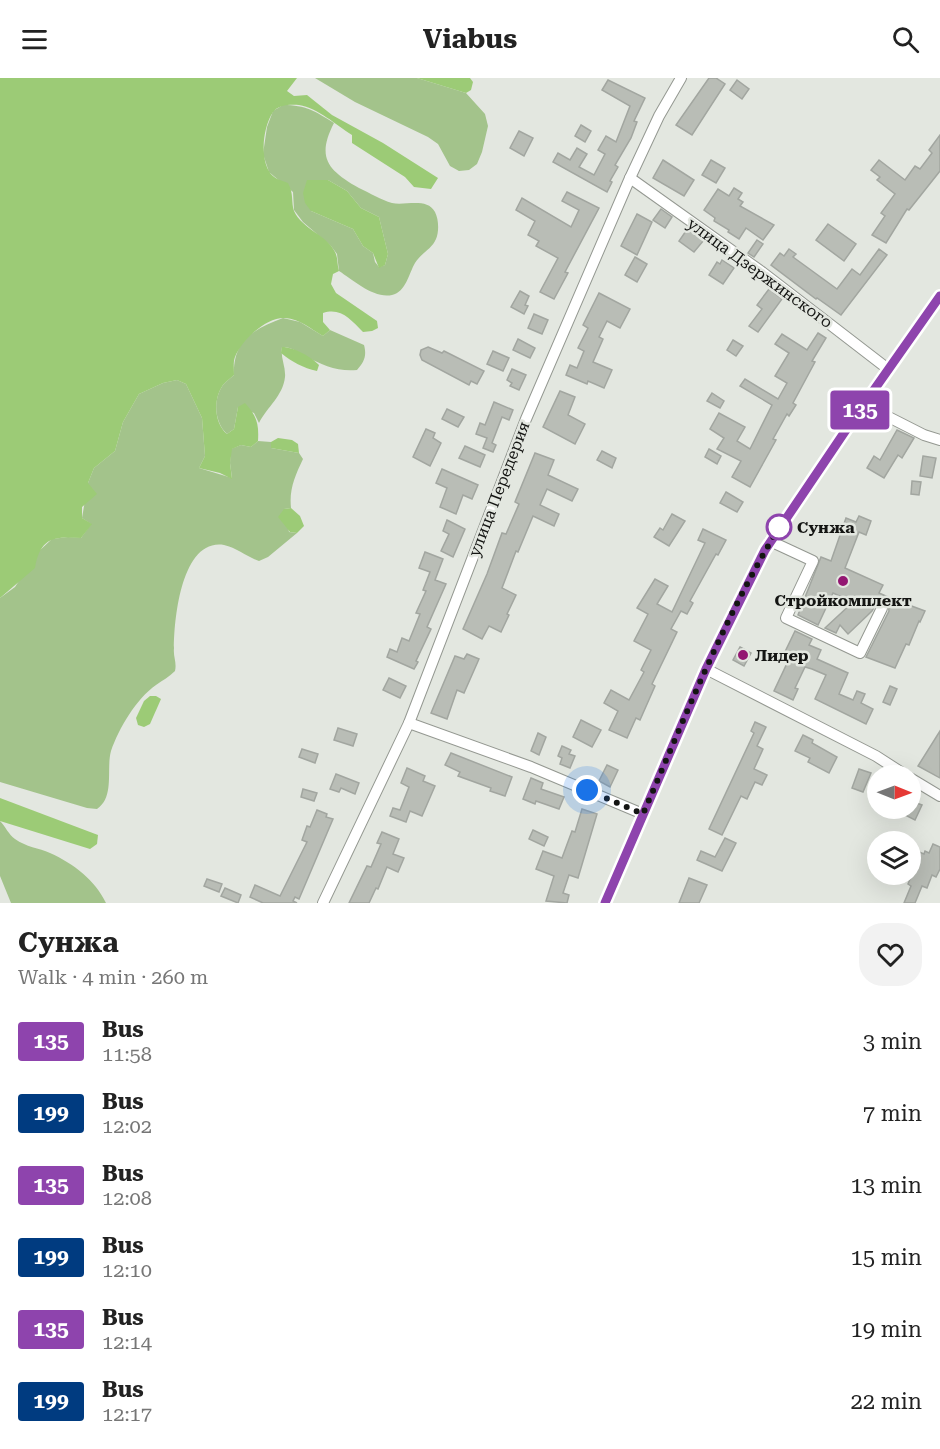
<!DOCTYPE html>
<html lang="en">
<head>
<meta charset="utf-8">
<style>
	:root { --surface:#fff; --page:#f2f2f2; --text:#222; --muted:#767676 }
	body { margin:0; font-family:"Roboto Serif",serif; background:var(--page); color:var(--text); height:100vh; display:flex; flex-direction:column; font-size:22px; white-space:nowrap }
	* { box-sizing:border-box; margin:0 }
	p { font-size:20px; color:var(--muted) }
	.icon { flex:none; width:33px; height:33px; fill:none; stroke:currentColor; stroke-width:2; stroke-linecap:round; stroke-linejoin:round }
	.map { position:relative; height:825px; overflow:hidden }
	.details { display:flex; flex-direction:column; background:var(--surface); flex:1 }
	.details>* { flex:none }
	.badge { padding:0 12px; border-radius:4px; font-size:21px; line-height:39px }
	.needle { width:39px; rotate:91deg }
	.buttons { position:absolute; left:867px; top:687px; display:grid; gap:12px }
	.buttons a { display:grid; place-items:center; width:54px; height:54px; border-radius:50%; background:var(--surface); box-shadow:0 6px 24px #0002; font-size:30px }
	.you { position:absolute; width:30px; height:30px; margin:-15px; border:4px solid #fff; border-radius:50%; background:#1a73e8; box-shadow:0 0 0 9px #1a73e833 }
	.map>.badge { position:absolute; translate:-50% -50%; box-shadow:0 0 0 3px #fff }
	.round { display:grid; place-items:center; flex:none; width:63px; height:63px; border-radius:24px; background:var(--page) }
	.headline { display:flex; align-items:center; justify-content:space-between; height:102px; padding:0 18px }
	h1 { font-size:28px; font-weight:700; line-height:45px }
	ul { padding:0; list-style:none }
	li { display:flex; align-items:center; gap:18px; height:72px; padding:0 18px }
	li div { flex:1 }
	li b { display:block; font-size:22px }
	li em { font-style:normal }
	li .badge { min-width:66px; font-weight:700; text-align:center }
	header { display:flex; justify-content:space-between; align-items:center; height:78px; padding:0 18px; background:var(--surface); font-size:27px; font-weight:700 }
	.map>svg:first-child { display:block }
</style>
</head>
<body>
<header><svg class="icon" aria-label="menu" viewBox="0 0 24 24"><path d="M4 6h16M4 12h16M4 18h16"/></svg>Viabus<svg class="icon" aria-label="search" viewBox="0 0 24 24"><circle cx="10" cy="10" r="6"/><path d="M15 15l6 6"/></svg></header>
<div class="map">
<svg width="940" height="825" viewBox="0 0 940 825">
	<rect width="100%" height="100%" fill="#e3e7e0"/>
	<!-- green -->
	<g fill="#a3c38b" fill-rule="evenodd">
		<polygon points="315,0 417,0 466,15 485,36 488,48 482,74 477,86 469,92 459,93 450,88 438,66 428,59 355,24"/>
		<path d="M283,27c23,0 32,6 51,18 -18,35 -6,47 25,65 11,5 22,12 33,15 13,3 35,-6 43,9 4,8 4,20 1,27 -4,10 -15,14 -21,24 -6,10 -9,29 -23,32 -18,4 -39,-15 -53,-24l-2,-17 -6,-8 -28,-24 -9,-12 -1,-18 -24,-20 -6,-18 4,-27 6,-16zM328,102l19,11 14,17 18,9 9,37 -3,11 -6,2 -4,-5 -2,-9 -10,-7 -10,-17 -42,-18z"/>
		<path d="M283,240l17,4 23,14 7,-6 34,15c3,11 0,17 -7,25 -19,2 -35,-5 -52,-14 -7,-4 -14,-9 -23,-9 -2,10 4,20 3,30 -2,19 -18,30 -26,46l-5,-10 -16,-6 -4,22 -7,5c-13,-12 -14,-35 -4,-49 3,-4 8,-7 11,-10 -1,-34 19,-46 49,-57z"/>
		<path d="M177,302l9,4 16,34 3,38 -6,12 33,10 -2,-15 1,-14 10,-4 10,2 7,-6 13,1v6l28,5 4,6c-8,17 -14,30 -12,49l-7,1 5,23 8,1 -29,24 -9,4c-12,-4 -22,-13 -35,-16 -43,-7 -50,76 -50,103 -1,9 3,14 1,23 -6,6 -12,9 -19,14 -20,14 -37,43 -45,66 -5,18 4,46 -14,58l-10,-1 -87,-26v-184l15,-11 23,-35 14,-13 16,-2 13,1 10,-14 -9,-6 6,-35 6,-15 21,-17 8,-29 16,-28 24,-11z"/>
		<path d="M0,743c5,5 9,14 15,18 11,8 24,9 35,14 24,11 45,27 56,50h-95l-11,-27z"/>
	</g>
	<!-- water -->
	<g fill="#9ccb76">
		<path d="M0,0h297l-10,13 7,5 13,-1 25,20 51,28 55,35 -7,11 -17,-2 -9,-10 -53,-34v-8c-16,-10 -34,-27 -53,-30 -9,-1 -21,0 -26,7 -10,15 -13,44 -4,59 4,8 12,9 19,12 6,11 3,19 6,28 8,18 33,24 41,41 3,5 2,13 4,19l-6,3 -2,10 5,9 41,28 1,7 -6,3 -9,1c-12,-12 -22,-25 -40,-19v9l7,8 -7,6c-12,-7 -23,-17 -38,-18 -19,-1 -43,22 -50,39 -2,5 -1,12 -1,18 -3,3 -8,6 -11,10 -10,14 -9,38 4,49l7,-5 4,-22 7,-4c12,13 14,21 13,38l-7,6 -10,-2 -9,4 -2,14 2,16 -12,-6 -21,-5 6,-12 -3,-38 -16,-34 -9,-4 -14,3 -24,11 -16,28 -8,29 -21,17 -6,15 9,11 -15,13v11l10,6 -11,14c-28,-2 -41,0 -46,30l-35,30z"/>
		<polygon points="417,0 470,0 473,4 471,12 466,15"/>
		<polygon points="307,102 328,102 347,113 361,130 379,139 388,176 385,187 379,190 373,175 363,168 353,151 311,133 305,125 303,115"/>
		<path d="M282,269c12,0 29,10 37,18l-2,6c-14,-3 -25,-9 -36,-18z"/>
		<polygon points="278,360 292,362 298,366 299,375 271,370 271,364"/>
		<polygon points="291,430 300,438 304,448 297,455 290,454 278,439 284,431"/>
		<polygon points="150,618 156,618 161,621 150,646 144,649 138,647 136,640 144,623"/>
		<polygon points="0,720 98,757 97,766 90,771 0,743"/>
	</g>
	<!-- building -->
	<g fill="#b9bdb6" stroke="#a2a6a0" stroke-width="1.5">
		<polygon points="709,0 716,0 725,6 692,57 676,47"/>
		<polygon points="608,2 645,20 634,43 637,44 631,60 615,87 618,89 610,103 612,104 607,114 553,84 558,75 570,82 577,70 587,76 579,89 594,97 605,76 598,72 606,58 616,64 630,28 602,12"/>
		<polygon points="737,2 749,11 742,21 730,12"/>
		<polygon points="581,47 591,53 585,64 575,58"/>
		<polygon points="519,53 533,60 524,78 510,70"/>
		<polygon points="940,57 940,93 909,132 907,131 886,165 872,157 885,138 881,135 895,116 877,102 880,99 871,92 879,82 905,102 915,88 920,91 932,75 929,72"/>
		<polygon points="663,82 694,102 684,118 653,100"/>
		<polygon points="711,82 725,90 716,105 702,97"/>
		<polygon points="734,110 742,115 738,121 743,124 740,128 774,147 763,162 746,150 739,161 728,154 729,152 714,143 715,140 704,132 718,111 729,118"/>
		<polygon points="567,114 599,130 565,194 568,195 554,221 540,214 558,180 536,168 539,163 528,157 535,143 516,132 522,120 571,149 579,132 562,123"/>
		<polygon points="661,131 672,139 665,150 653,142"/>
		<polygon points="637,136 652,144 637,177 621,168"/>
		<polygon points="828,146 856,166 844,183 816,162"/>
		<polygon points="688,150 704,162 694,174 679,163"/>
		<polygon points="757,162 763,166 754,179 748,175"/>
		<polygon points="789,171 796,176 793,179 837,211 852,191 860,197 879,171 887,177 841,237 817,220 816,221 771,187 780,175 784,178"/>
		<polygon points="635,179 647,186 637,204 625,197"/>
		<polygon points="722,182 734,190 723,206 709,197 717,184 720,186"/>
		<polygon points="769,211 782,221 758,254 749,248 762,231 757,227"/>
		<polygon points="520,213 529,218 525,227 528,228 524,236 511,229"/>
		<polygon points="599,215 630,231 620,250 607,243 599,259 603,261 593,284 612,292 604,310 588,303 587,306 566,297 570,287 577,290 584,273 578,270 588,250 583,247"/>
		<polygon points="534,236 548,242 542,256 528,250"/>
		<polygon points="818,255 826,260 812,283 815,284 793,325 796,327 789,338 787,336 773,361 776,362 750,409 732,399 741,383 717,371 724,360 710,351 719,335 745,349 737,363 750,371 772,327 740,308 745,301 778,321 787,305 775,298 789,275 775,266 782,256 807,272"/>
		<polygon points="518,261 535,270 530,280 513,272"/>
		<polygon points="733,262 743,268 736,278 727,272"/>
		<polygon points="428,269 442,275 444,273 484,293 477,306 471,303 469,307 422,282 420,277 421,272"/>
		<polygon points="493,273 509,280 503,293 487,286"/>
		<polygon points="512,291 526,297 519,312 510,308 512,305 507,302"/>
		<polygon points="560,313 575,319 568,337 585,346 575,366 543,349"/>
		<polygon points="712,315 724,323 720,330 707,323"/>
		<polygon points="494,324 513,332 509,342 502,339 492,365 496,367 493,374 483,370 487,360 476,356 480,345 485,347"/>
		<polygon points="447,331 464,339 458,349 442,341"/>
		<polygon points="426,351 435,355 433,360 441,365 430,388 413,379"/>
		<polygon points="897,352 914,360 902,380 898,377 884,400 867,390 874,378 880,382"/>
		<polygon points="465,368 485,377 480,389 459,380"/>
		<polygon points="709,371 721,378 717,386 705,379"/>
		<polygon points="602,373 616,380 612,390 597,382"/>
		<polygon points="535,375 554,382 548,397 578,411 572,423 547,411 540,427 559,436 554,448 533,438 518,474 516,473 502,510 516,517 507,536 509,537 501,554 489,548 482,561 463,551 487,496 502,455 506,456 519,426 515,424"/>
		<polygon points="923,378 936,380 932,400 920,398"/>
		<polygon points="442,391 478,407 472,421 463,417 456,436 440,429 447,410 436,405"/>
		<polygon points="912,403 921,404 919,417 911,416"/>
		<polygon points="726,414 743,424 737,434 720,425"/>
		<polygon points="672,436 685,443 669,468 654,459 660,450 663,452"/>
		<polygon points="859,438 871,443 866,457 859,454 845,490 883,507 879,515 888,519 883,523 877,524 872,533 848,556 840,547 836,555 825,550 853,524 833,515 818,547 798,537 821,479 831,483 846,440 856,444"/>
		<polygon points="447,442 465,451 453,479 441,473 449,456 443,453"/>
		<polygon points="703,451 726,462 718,477 716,476 690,523 693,525 687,536 681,533 671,551 677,554 652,606 655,608 640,642 636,640 627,660 609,652 618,633 604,625 611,612 629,622 644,594 641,592 651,572 634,563 648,536 637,530 655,501 668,508 657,526 672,534 705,465 698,462"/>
		<polygon points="425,474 443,481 435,502 446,506 427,549 431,551 416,583 418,584 414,591 387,579 390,571 397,574 402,560 409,563 420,536 416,535 426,513 423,512 430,494 419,490"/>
		<polygon points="890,520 925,533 920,544 919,543 909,567 906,566 895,590 866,579 889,533 888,525"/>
		<polygon points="795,553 812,561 809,567 821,572 817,581 848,595 839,616 853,622 857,613 865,616 861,625 873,631 866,646 815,621 826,597 812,591 805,589 795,610 798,611 793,622 774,613 789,581 783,578"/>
		<polygon points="740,569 751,575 744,588 733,582"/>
		<polygon points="467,576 479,581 464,615 457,612 447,641 431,635 455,578 464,581"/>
		<polygon points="389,600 406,608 400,620 383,612"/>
		<polygon points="890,608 897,611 890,627 883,624"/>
		<polygon points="581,642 601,652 592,669 573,659"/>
		<polygon points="755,644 766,649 757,668 763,671 754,691 767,697 762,707 755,704 747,721 741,718 722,757 709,751 754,655 751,653"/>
		<polygon points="338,650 357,656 353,668 334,662"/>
		<polygon points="940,653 940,700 918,688"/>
		<polygon points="538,655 546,659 539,677 531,673"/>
		<polygon points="803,657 813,662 812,665 837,679 829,695 808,684 810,680 795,673"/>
		<polygon points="562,668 571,672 569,676 575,678 570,690 560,686 562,680 558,678"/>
		<polygon points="302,671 318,676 315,685 299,679"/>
		<polygon points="451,675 512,699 505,718 490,713 491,710 458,698 460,694 445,687"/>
		<polygon points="607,687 618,692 610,709 599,703"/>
		<polygon points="407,690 425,698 423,703 435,708 422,738 410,733 406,744 390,738 393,730 400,732 409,709 401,705"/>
		<polygon points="859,691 871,695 863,714 852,710"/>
		<polygon points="336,696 359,705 355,716 341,710 339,714 330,711"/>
		<polygon points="531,700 543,705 541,711 564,719 559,731 536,723 535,726 523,721"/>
		<polygon points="303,711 317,715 314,723 301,719"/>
		<polygon points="911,723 922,727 915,742 905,737 908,730 910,730"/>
		<polygon points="582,731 597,736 578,800 569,797 563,815 569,817 567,825 546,823 554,798 536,791 543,773 562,780 572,753 575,754"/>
		<polygon points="317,732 327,736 326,739 333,741 299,821 295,819 293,823 297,825 263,825 250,819 255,807 280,818 307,764 302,762 307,748 310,749"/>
		<polygon points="533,752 548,759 544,768 529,761"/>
		<polygon points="382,754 399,761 393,776 404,780 398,794 387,789 378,811 376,810 369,825 349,825 367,788 371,789 381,766 377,765"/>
		<polygon points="725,760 736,765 722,793 697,782 701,773 715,779"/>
		<polygon points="933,766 940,769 940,791 936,799 932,797 927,810 922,808 915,825 904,825 911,808 908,806 915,789 913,787 919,774 924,776 925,773 929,775"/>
		<polygon points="689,800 707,807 699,825 679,825"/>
		<polygon points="207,801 222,806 219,814 204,808"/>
		<polygon points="225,810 241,817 238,825 221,818"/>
	</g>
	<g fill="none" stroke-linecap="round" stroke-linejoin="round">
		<defs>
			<g id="minor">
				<polyline points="630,100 762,194 888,291"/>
				<polyline points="863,326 924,357 940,362"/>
				<polyline points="770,463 813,483 786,540 860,575 882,530"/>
				<polyline points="706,591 876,678 907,698"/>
				<polyline points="409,645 531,689 643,736"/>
				<polyline points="910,700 940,718"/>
				<polyline points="323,825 409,645 526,341 630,100 659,38 681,0"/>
				<polyline points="605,825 706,591 765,472 863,326 940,218"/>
			</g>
		</defs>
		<!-- minor casing -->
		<use href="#minor" stroke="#949891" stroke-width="12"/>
		<!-- minor -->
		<use href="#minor" stroke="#fff" stroke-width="10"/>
	</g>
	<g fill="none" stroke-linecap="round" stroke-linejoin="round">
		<defs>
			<polyline id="line" points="605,825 706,591 765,472 850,346 940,218"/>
		</defs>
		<!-- line casing -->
		<use href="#line" stroke="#fff" stroke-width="14"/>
		<!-- line -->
		<use href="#line" stroke="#8e44ad" stroke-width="9"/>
		<!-- walk -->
		<path stroke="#141513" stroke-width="6" stroke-dasharray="0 10.8" d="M587,712l56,24c43,-99 83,-201 140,-293l-4,6"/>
	</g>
	<!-- markers -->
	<circle fill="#fff" stroke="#8e44ad" stroke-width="3" cx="779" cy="449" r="12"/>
	<g fill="#931772" stroke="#e3e7e0" stroke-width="2">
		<circle cx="843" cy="503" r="6"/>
		<circle cx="743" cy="577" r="6"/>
	</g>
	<g text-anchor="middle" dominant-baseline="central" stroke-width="5" stroke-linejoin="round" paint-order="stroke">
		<!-- street labels -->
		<g font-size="16" fill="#141513" stroke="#e3e7e0">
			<text transform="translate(760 195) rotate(36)">улица Дзержинского</text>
			<text transform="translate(499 411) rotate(-69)">улица Передерия</text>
		</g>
		<!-- stop labels -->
		<g font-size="16" font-weight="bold" fill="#141513" stroke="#e3e7e0" text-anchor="start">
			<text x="797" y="449">Сунжа</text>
		</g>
		<!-- poi labels -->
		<g font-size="16" font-weight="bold" fill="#141513" stroke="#e3e7e0">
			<text x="843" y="522">Стройкомплект</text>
			<text x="755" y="577" text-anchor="start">Лидер</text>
		</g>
	</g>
</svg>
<div class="buttons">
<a><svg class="needle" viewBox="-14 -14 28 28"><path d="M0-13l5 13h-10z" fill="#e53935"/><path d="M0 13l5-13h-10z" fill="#767676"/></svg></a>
<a><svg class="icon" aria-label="layers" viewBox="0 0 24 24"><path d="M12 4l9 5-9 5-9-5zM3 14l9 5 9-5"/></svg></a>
</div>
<div class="you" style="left:587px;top:712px"></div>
<b class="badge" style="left:860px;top:332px;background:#8e44ad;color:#fff">135</b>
</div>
<section class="details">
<div class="headline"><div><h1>Сунжа</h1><p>Walk · 4 min · 260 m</p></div><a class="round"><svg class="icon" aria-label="heart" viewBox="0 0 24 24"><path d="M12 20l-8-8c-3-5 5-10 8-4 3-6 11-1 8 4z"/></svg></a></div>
<ul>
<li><span class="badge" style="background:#8e44ad;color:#fff">135</span><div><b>Bus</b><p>11:58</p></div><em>3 min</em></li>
<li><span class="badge" style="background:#003b80;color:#fff">199</span><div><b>Bus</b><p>12:02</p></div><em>7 min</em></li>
<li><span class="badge" style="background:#8e44ad;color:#fff">135</span><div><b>Bus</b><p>12:08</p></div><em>13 min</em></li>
<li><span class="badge" style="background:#003b80;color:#fff">199</span><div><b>Bus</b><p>12:10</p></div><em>15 min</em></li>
<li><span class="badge" style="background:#8e44ad;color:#fff">135</span><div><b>Bus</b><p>12:14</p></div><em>19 min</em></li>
<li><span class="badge" style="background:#003b80;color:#fff">199</span><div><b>Bus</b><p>12:17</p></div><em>22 min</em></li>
</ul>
</section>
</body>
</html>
